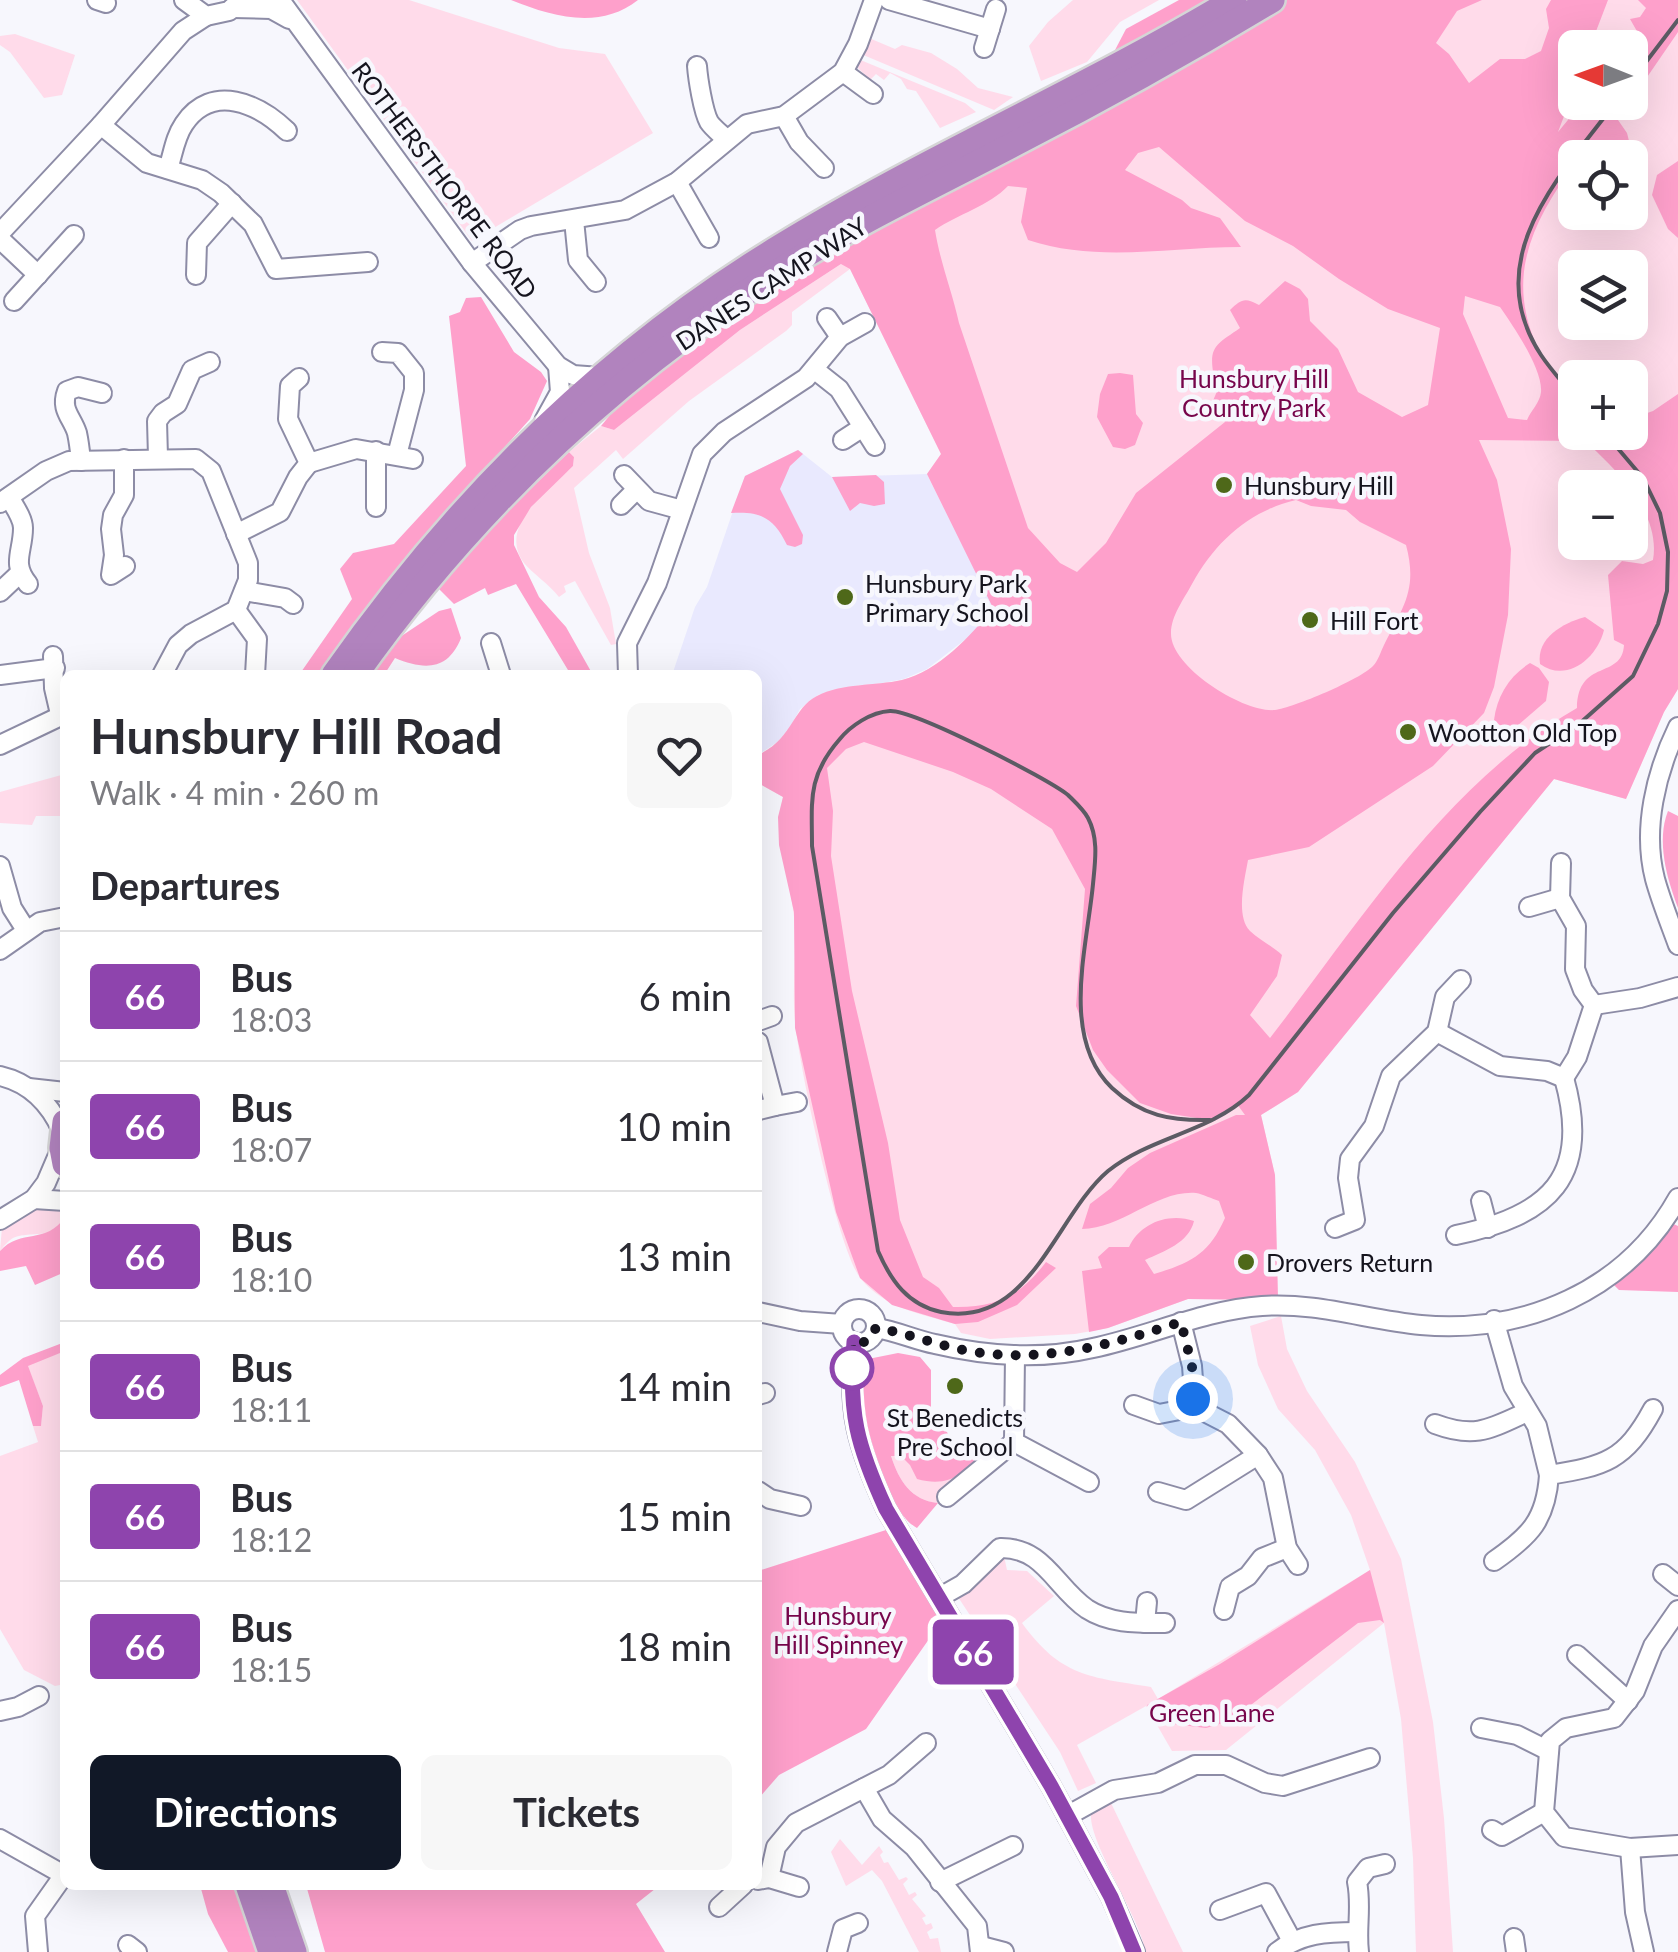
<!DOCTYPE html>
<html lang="en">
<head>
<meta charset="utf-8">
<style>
	:root { --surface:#fff; --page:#f7f7f7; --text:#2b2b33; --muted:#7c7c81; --line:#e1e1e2; --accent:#111827 }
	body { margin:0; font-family:Lato,sans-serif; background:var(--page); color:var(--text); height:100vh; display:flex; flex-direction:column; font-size:38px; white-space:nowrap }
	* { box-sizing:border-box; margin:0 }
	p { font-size:32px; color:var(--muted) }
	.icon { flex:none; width:55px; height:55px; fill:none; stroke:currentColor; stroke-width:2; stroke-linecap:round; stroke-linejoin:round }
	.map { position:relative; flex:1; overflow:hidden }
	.panel { position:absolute; left:60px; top:670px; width:702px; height:1220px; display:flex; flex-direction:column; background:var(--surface); border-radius:15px; box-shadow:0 10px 40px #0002 }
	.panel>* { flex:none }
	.badge { padding:0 20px; border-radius:8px; font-size:35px; line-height:65px }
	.needle { width:65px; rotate:271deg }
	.tools { position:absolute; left:1558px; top:30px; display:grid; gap:20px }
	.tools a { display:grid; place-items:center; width:90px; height:90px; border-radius:15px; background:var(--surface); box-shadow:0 10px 40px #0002; font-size:50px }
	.you { position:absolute; width:50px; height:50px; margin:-25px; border:8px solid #fff; border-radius:50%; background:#1a73e8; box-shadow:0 0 0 15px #1a73e833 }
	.map>.badge { position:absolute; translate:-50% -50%; box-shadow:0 0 0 5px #fff }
	h2 { padding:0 30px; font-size:38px; line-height:90px }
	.round { display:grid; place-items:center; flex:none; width:105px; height:105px; border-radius:15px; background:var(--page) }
	.summary { display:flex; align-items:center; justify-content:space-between; height:170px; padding:0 30px }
	h1 { font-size:48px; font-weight:700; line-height:75px }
	.button { display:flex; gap:20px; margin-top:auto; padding:20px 30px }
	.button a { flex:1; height:115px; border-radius:15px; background:var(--accent); color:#fff; font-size:40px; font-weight:700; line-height:115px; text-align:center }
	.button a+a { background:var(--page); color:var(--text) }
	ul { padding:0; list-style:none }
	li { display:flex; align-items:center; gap:30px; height:130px; padding:0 30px; border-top:2px solid var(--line) }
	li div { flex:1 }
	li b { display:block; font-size:38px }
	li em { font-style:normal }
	li .badge { min-width:110px; font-weight:700; text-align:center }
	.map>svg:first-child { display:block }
</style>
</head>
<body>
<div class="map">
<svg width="1678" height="1952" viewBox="0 0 1678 1952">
	<rect width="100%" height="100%" fill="#f7f7fd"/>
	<!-- built -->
	<polygon fill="#e9e9fe" points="798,450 832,477 927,474 994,608 971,635 927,669 904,679 818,695 800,709 785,737 758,755 758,675 672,675 695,607 707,587 745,476"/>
	<!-- green -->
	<g fill="#ffdbea" fill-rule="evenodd">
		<polygon points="297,0 409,0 559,48 605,54 653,133 472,241"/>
		<polygon points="1073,0 1159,0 1120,22 1087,62 1041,81 1029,46 1048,22"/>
		<path d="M1286,0h392v689l-14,23 -38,87 -72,-20 -256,313 -37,23 14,60 3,125 -90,-1 -80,29 -33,6 -85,5 -29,-6 -6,-9c-34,-10 -70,-16 -94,-45 -23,-28 -60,-206 -65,-249 -6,-40 3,-82 -3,-121 -5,-40 -19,-72 -10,-112l-25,-14v-28c35,-16 34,-46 59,-59 26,-13 58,-10 85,-16 37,-9 69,-44 92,-72l-67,-134 14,-20 -91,-185 -58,43v13l-6,6 -97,70 -66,58 -7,-9 -42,38 15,65 21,55 6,36 -5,1 -36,-64 -11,5 2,6 -7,5c-9,-12 -28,-25 -35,-34 -27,-37 24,-73 49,-97l1,-9 -5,-5 32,-26 13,4 126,-100 101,-66 71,-53 231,-123zM1575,48h55v54h-55zM1575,158h55v54h-55zM1575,268h55v54h-55zM1575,378h55v54h-55zM1575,488h55v54h-55z"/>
		<polygon points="15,34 75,55 62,95 44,98 10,52 0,45 0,36"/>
		<polygon points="869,38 895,49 902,45 931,53 957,69 978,88 1013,97 994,110 861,54"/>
		<polygon points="858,59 965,103 976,112 940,128 916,91 907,89 901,79 890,73 884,80 876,74 870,80 857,67"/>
		<polygon points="65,774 65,816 36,816 32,825 0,823 0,792"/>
		<path d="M65,1206c0,38 -31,23 -52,32 -4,2 -11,10 -13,13l2,-24 32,-20z"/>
		<path d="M1281,1316l6,33 20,42 48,71 46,97 32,163 11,96 9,134h-37l-3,-94 -12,-139 -17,-96 -158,127 -54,1 -26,-45 -69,39 19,38 -18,8 -18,-39 -102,-155 46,-41 3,14 20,1 27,25 -32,27c39,54 68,54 129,64l7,12 212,-129 -19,-55 -36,-65 -37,-41 -20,-44 -8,-39z"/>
		<polygon points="65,1351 65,1684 55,1686 24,1670 0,1629 0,1456 38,1442 33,1426 41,1425 43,1406 27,1365"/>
		<path d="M891,1456h10c14,14 43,22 63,18l-26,29c-27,-3 -39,-22 -47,-47z"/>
		<path d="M1110,1801l73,151h-37c-8,-39 -58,-110 -55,-139z"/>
		<polygon points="840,1839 862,1865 879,1846 883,1852 880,1855 884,1863 888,1862 899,1880 906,1877 908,1879 903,1884 909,1895 915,1892 917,1895 912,1899 926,1916 922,1918 926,1925 931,1923 933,1928 927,1932 930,1939 938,1938 941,1952 919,1952 882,1881 872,1870 846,1886 831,1852"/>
	</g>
	<!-- forest -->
	<g fill="#fea0cb" fill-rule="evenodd">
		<path d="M511,0h127c-38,30 -85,17 -127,0z"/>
		<polygon points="1179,0 1208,0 1114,52 1126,29"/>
		<path d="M1286,0h196l-25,11 -21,32 13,11 20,29 31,-24h25l16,-8 8,-23 -3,-19 5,-9h57l-18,47 -15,1v39l-17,45 24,-29 47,-1 -11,18 9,13 7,28 -4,6v-9l-40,-1 4,-11 -19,12v5c-43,60 -71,114 -36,188 8,17 33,32 36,50 2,10 0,22 0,31h55v-13l23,-8 25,-17v295l-14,23 -38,87 -72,-20 -256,313 -37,23 14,60 3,125 -90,-1 -80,29 -19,4 -7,-61 20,-3 -4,-11 11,-10h20c11,-24 40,-35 65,-26 -5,22 -30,30 -49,39l9,14c37,-11 55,-20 71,-56l-6,-17c-7,-2 -16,-7 -23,-8 -40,-3 -74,36 -114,36l8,-25 21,-16 17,-20 22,-15 86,-38h9l-8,-11 -27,16 -39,-6 -31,-11 -33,-33 -14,-20 -17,-44 9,-117 -33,-60 -61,-40 -38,-17 -89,-30 -18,7 -19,19 6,43 -2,45 21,135 36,152 12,77 23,57 16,11 14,19c44,1 67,-11 93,-45l10,6 -39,37 -39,17 -23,2 -63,-19 -32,-27 -24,-66 -41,-184 -1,-116 -15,-67 -1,-28 5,-20 -25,-14v-28c35,-16 34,-46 59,-59 25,-13 58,-10 85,-16 36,-9 69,-44 91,-72l-66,-134 14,-20 -91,-185 -9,-5 -101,66 -126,100 -13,-4 14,-17 57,-48 72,-53 108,-70 160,-78 131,-72zM1159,147l86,74 48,25 46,33 49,30 52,19 -12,77 -26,12 -44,-25 -20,-43 -28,-28 -2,-22 -8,-10 -15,-8 -26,24c-14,-8 -18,-6 -29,5l10,18c-24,17 -32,18 -26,49l7,5 -9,21 13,19 -89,71 -30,50 -29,29 -17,-9 -32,-35 -69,-205c-7,-32 -19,-61 -24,-93 23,-16 54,-24 73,-44l19,2 -6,34 7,18c70,23 141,7 213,7l-21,-29 -29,-10 -9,-8 -57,-30 13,-17zM1465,296l35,11c13,19 43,62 41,85 -1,11 -10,18 -14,28l-19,-2 -45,-104zM1479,440l106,1c32,29 76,72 68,119l-10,4 -21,-3 -14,14 6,65 10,5c-2,35 -46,13 -47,63 -130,74 -217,214 -307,330l-20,-23 27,-39 5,-21c-9,-9 -23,-15 -32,-24 -15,-15 -5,-53 -2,-71l61,-13 124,-81 51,-53 10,-26 14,-72 3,-66 -14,-69zM1296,500l15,6 35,4 14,12 46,23c12,45 -3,62 -22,100 -3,6 -6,16 -11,21 -12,13 -80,42 -98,44 -31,3 -105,-43 -104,-77 0,-17 13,-34 21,-49 23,-42 57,-73 104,-84z"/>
		<polygon points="1638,0 1678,0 1678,32 1630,102 1630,48 1625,47 1638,33 1630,19 1640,17 1646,8"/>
		<polygon points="1678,161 1678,238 1668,229 1652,195 1657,175"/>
		<polygon points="481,297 514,352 541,372 547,381 530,419 416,546 320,675 299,675 352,599 340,569 353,553 394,544 466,466 449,316 460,312 466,298"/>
		<polygon points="1120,373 1133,375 1136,414 1143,423 1135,445 1125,449 1113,447 1097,417 1100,394 1108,374"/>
		<path d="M798,450l5,4 -13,12 -10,23 23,46 -1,9 -7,3 -8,-2c-13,-27 -26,-34 -56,-32l14,-37z"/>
		<polygon points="569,452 574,457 573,466 531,507 514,535 514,545 539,597 566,627 593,675 571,675 516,584 488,595 485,588 454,604 436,586 478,539"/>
		<polygon points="876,475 884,482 885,504 874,506 860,503 850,511 832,477"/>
		<path d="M451,608l10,30c-13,33 -37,32 -66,20l-11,17h-14l21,-32 48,-32z"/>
		<path d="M1585,617l19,13c-7,29 -38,53 -64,34 -4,-26 23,-41 45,-47z"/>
		<path d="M1530,663l9,5 10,14 -3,19 -37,32 -15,-13c3,-24 15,-44 36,-57z"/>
		<path d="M1668,811l10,5v92c-11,-29 -22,-67 -10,-97z"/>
		<path d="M65,1217v55l-30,13 -9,-19 -26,5v-20c21,-23 46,-6 65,-34z"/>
		<polygon points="1669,1222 1678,1226 1678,1292 1619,1290 1614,1285 1658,1240"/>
		<polygon points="65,1342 65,1351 28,1366 43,1406 41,1426 33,1426 19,1380 0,1387 0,1375 23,1358"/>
		<path d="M898,1353l22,4 11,13v51l16,11 4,9 -9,10 4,6 35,-14 4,8c-21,23 -36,37 -68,28l-7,-14 -9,-9h-10c8,25 20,44 47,47l-21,25c-36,-21 -63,-128 -54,-168z"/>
		<polygon points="886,1530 941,1622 866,1729 779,1775 758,1799 758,1571"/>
		<polygon points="1370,1570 1384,1623 1380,1620 1358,1623 1230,1721 1206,1728 1156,1722 1147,1705 1220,1664"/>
		<polygon points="200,1885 237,1885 259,1952 228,1952 208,1914"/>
		<polygon points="306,1885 660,1885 636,1904 665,1952 325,1952"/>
	</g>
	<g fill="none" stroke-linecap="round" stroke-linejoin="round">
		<defs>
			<g id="minor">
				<polyline points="97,0 106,3"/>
				<polyline points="184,0 206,16 229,11 241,0"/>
				<polyline points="280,0 472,263 558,366 573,375 600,377"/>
				<polyline points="889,0 990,29"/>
				<polyline points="233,8 271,9 289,19"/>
				<polyline points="984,48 996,9"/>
				<path d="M697,66c1,13 6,45 12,56 4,6 13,13 18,18"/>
				<polyline points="843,72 873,94"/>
				<polyline points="784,116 799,142 824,168"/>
				<polyline points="101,125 147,163 202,180 221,193 253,224 276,269 368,262"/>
				<path d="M168,169c5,-15 7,-32 16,-45 28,-42 75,-20 103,7"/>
				<polyline points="677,182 709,238"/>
				<polyline points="574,220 578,260 596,282"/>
				<polyline points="0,233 101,125 183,31 206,16"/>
				<polyline points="0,239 38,275"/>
				<polyline points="472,263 520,230 531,226 625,210 677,182 747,124 784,116 843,72 858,44 874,0"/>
				<polyline points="196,275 197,243 232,203"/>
				<polyline points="14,301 74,235"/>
				<polyline points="827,318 840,337"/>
				<polyline points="382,352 398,353 414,373 414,390 397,455"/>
				<polyline points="815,370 839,389 875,446"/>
				<polyline points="544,421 560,392 558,366"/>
				<polyline points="843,440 863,427"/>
				<polyline points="158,457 157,421 163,413 177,404 192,370 210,362"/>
				<polyline points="124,459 124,495 113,515 111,529 114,555 111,575 125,566"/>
				<path d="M81,461c-1,-10 -2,-19 -4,-28 -5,-16 -17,-23 -10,-42l11,-4 24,6"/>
				<polyline points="309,463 356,449 413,459"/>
				<polyline points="624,475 649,501 682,510"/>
				<path d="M9,497c5,9 14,21 14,31 0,24 -12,35 5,56"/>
				<polyline points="0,503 46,471 69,461 196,459 211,471 248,563 248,580 236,610 191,634 178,645 162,675"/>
				<polyline points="621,505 636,490"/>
				<polyline points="376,507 376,451"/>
				<polyline points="236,534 280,512 298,477 309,463 288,419 290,386 299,378"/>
				<polyline points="244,591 285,598 293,604"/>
				<polyline points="0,592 19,574"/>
				<polyline points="236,610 257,639 255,675"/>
				<polyline points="491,643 501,675"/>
				<polyline points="53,656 54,688 60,714"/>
				<polyline points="0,675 55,668"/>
				<polyline points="628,675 627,643 657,583 702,454 724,432 806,378 840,337 865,323"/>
				<path d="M1678,727c-22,45 -36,102 -23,152 6,22 15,44 23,66"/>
				<polyline points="0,745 65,714"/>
				<polyline points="1561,863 1560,898 1576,926 1575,969 1583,990 1594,1005"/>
				<polyline points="0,866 12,908 26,930"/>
				<polyline points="1529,907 1560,898"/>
				<polyline points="0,950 40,922 65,917"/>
				<polyline points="1594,1005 1640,998 1678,987"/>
				<polyline points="758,1021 772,1016"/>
				<polyline points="1437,1032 1500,1066 1547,1071 1564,1078 1577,1057 1594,1005"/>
				<polyline points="758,1042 775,1106 759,1110"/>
				<path d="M0,1076c30,7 50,28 62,55"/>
				<polyline points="29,1088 65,1092"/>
				<polyline points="775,1106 797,1102"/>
				<polyline points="34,1199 65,1201"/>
				<polyline points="1481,1201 1488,1228"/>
				<polyline points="0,1220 34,1199 46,1183 61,1148"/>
				<polyline points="1335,1228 1355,1220 1348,1178 1350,1159 1374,1126 1391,1076 1437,1032 1445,997 1461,980"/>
				<path d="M1456,1235c93,-19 136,-58 108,-157"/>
				<circle cx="859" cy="1326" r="17"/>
				<polyline points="758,1312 800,1321 842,1324"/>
				<polyline points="1494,1320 1513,1386 1537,1426 1549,1475"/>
				<polyline points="1181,1322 1192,1366 1195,1407"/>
				<path d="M876,1328c20,3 39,12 59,16 51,12 106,16 158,4 57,-12 111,-38 169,-42 54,-4 106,14 159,19 104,9 205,-34 257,-127"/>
				<path d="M854,1342c-7,70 3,104 32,167l165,277 60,111 24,55"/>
				<polyline points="1015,1355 1014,1442 1089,1482"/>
				<polyline points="758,1395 765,1393"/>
				<polyline points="1134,1405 1159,1414 1195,1407 1228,1424 1258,1455 1273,1478 1287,1548 1298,1565"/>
				<path d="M1435,1424c40,15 55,5 92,-12"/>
				<polyline points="758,1491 770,1499 801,1506"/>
				<polyline points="1158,1492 1186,1500 1258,1455"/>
				<polyline points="947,1497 1014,1442"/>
				<path d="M1494,1561c36,-25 52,-41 55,-86 56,-9 76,-14 104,-66"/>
				<polyline points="1663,1574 1678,1586"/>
				<path d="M940,1597l23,-13 37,-36c44,-1 55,39 87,61 23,15 51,14 78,14"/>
				<polyline points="1224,1610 1230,1587 1248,1576 1262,1558 1287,1548"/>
				<polyline points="1678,1610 1653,1646 1635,1691 1614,1718 1566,1728 1550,1741 1544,1812 1564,1837 1630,1848 1678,1845"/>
				<polyline points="1145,1623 1147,1602"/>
				<polyline points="1577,1655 1628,1701"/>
				<polyline points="0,1711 18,1707 39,1696"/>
				<polyline points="1481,1728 1517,1735 1549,1751"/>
				<polyline points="864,1788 882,1819 914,1847 977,1926 980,1952"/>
				<polyline points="1067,1816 1114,1790 1158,1783 1195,1765 1226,1765 1265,1783 1283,1786 1370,1758"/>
				<polyline points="1492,1830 1502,1836 1544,1812"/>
				<polyline points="0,1839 64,1875 35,1916 38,1952"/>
				<polyline points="1630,1848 1635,1912 1644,1952"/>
				<polyline points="769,1878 776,1847 796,1823 889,1775 926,1743"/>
				<polyline points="758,1880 769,1878 799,1887"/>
				<polyline points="940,1882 1013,1846"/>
				<polyline points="719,1907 743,1885"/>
				<polyline points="1220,1910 1266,1893 1292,1941"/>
				<polyline points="1514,1938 1516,1952"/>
				<polyline points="128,1945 137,1952"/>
				<polyline points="981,1946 1004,1952"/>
				<polyline points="837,1952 843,1929 858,1923"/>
				<path d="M1277,1952c24,-19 50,-20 80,-20"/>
				<path d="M1359,1952c-3,-24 3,-46 -2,-70l11,-14 17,-4"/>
			</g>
			<g id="highway">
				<path d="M334,675c120,-171 267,-319 446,-428 147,-90 306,-158 454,-247"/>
				<path d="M355,675c116,-164 262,-302 432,-409 73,-45 151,-82 227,-122 88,-45 174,-93 258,-144"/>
				<polyline points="65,1122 62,1148 65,1164"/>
				<polyline points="248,1885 271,1952"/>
				<polyline points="271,1885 294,1952"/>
			</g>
		</defs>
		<!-- minor casing -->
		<use href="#minor" stroke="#8d8ca6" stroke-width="22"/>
		<!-- highway casing -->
		<use href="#highway" stroke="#d5d5d6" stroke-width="30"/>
		<!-- minor -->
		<use href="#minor" stroke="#fff" stroke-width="18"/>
		<!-- highway -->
		<use href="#highway" stroke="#b183be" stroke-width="25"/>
		<!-- rail -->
		<g stroke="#5c5b64" stroke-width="4">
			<polyline points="1630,83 1678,20"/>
			<path d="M1575,398c-11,-14 -24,-28 -34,-43 -63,-96 19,-179 75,-253"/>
			<path d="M1210,1120c-39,1 -68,-4 -98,-32 -52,-50 -25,-140 -19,-204 2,-22 6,-45 -5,-66 -4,-8 -14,-17 -20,-23 -21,-17 -154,-85 -178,-84 -19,1 -40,15 -51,29 -32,37 -27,61 -27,106l66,405c13,30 30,54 63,61 89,17 114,-96 167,-141 42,-34 102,-39 141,-76l144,-182 87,-101 55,-59 44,-29 54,-48 25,-52 9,-33 1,-39 -8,-39 -17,-35 -39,-46"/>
		</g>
	</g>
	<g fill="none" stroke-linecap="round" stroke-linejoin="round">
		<defs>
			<path id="line" d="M854,1342c-6,70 3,104 32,167l165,277 60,111 23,55"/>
		</defs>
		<!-- line casing -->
		<use href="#line" stroke="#fff" stroke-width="22"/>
		<!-- line -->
		<use href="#line" stroke="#8e44ad" stroke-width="15"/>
		<!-- walk -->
		<path stroke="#15141e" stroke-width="10" stroke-dasharray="0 18" d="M852,1368l2,-26h12l10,-14c33,5 65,19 98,24 73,11 139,-8 207,-30l11,44 1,33"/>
	</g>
	<!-- markers -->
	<g fill="#4e6819" stroke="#f7f7fd" stroke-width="4">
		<circle cx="1224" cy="485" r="10"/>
		<circle cx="845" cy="597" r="10"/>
		<circle cx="1310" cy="620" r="10"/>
		<circle cx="1408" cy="732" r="10"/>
		<circle cx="1246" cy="1262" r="10"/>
		<circle cx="955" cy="1386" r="10"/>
	</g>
	<circle fill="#fff" stroke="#8e44ad" stroke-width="5" cx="852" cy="1368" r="20"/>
	<g text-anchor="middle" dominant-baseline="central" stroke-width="9" stroke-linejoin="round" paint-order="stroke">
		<!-- street labels -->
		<g font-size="25" fill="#15141e" stroke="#f7f7fd">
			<text transform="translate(445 180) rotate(53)">ROTHERSTHORPE ROAD</text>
			<text transform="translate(771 283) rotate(-33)">DANES CAMP WAY</text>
		</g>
		<!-- park labels -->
		<g font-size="25" fill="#77054b" stroke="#f7f7fd">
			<text x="1254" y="378">Hunsbury Hill<tspan x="1254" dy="29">Country Park</tspan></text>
			<text x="838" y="1615">Hunsbury<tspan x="838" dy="29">Hill Spinney</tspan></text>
			<text x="1212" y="1712">Green Lane</text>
		</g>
		<!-- poi labels -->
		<g font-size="25" fill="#15141e" stroke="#f7f7fd" text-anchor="start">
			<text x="1244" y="485">Hunsbury Hill</text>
			<text x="865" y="583">Hunsbury Park<tspan x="865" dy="29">Primary School</tspan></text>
			<text x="1330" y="620">Hill Fort</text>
			<text x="1428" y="732">Wootton Old Top</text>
			<text x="1266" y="1262">Drovers Return</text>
			<text x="955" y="1417" text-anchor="middle">St Benedicts<tspan x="955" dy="29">Pre School</tspan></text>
		</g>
	</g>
</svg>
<div class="tools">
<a><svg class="needle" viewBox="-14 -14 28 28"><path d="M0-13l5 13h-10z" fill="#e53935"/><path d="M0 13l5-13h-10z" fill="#7c7c81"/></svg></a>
<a><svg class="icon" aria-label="locate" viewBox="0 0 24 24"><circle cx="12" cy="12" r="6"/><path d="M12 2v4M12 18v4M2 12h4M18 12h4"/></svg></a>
<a><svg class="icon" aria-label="layers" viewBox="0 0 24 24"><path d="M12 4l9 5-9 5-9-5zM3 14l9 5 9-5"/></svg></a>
<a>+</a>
<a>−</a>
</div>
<div class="you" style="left:1193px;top:1399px"></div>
<b class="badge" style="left:973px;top:1652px;background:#8e44ad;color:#fff">66</b>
<section class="panel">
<div class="summary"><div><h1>Hunsbury Hill Road</h1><p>Walk · 4 min · 260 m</p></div><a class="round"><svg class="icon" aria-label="heart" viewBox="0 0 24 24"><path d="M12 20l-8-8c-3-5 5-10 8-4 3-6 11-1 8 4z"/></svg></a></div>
<h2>Departures</h2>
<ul>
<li><span class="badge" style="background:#8e44ad;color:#fff">66</span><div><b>Bus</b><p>18:03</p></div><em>6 min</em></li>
<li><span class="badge" style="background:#8e44ad;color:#fff">66</span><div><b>Bus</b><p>18:07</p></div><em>10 min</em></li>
<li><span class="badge" style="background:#8e44ad;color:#fff">66</span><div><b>Bus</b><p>18:10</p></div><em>13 min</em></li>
<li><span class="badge" style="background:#8e44ad;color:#fff">66</span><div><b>Bus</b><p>18:11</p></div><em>14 min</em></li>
<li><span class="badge" style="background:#8e44ad;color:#fff">66</span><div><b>Bus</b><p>18:12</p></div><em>15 min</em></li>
<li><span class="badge" style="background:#8e44ad;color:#fff">66</span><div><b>Bus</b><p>18:15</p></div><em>18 min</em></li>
</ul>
<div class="button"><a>Directions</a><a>Tickets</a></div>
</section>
</div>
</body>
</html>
